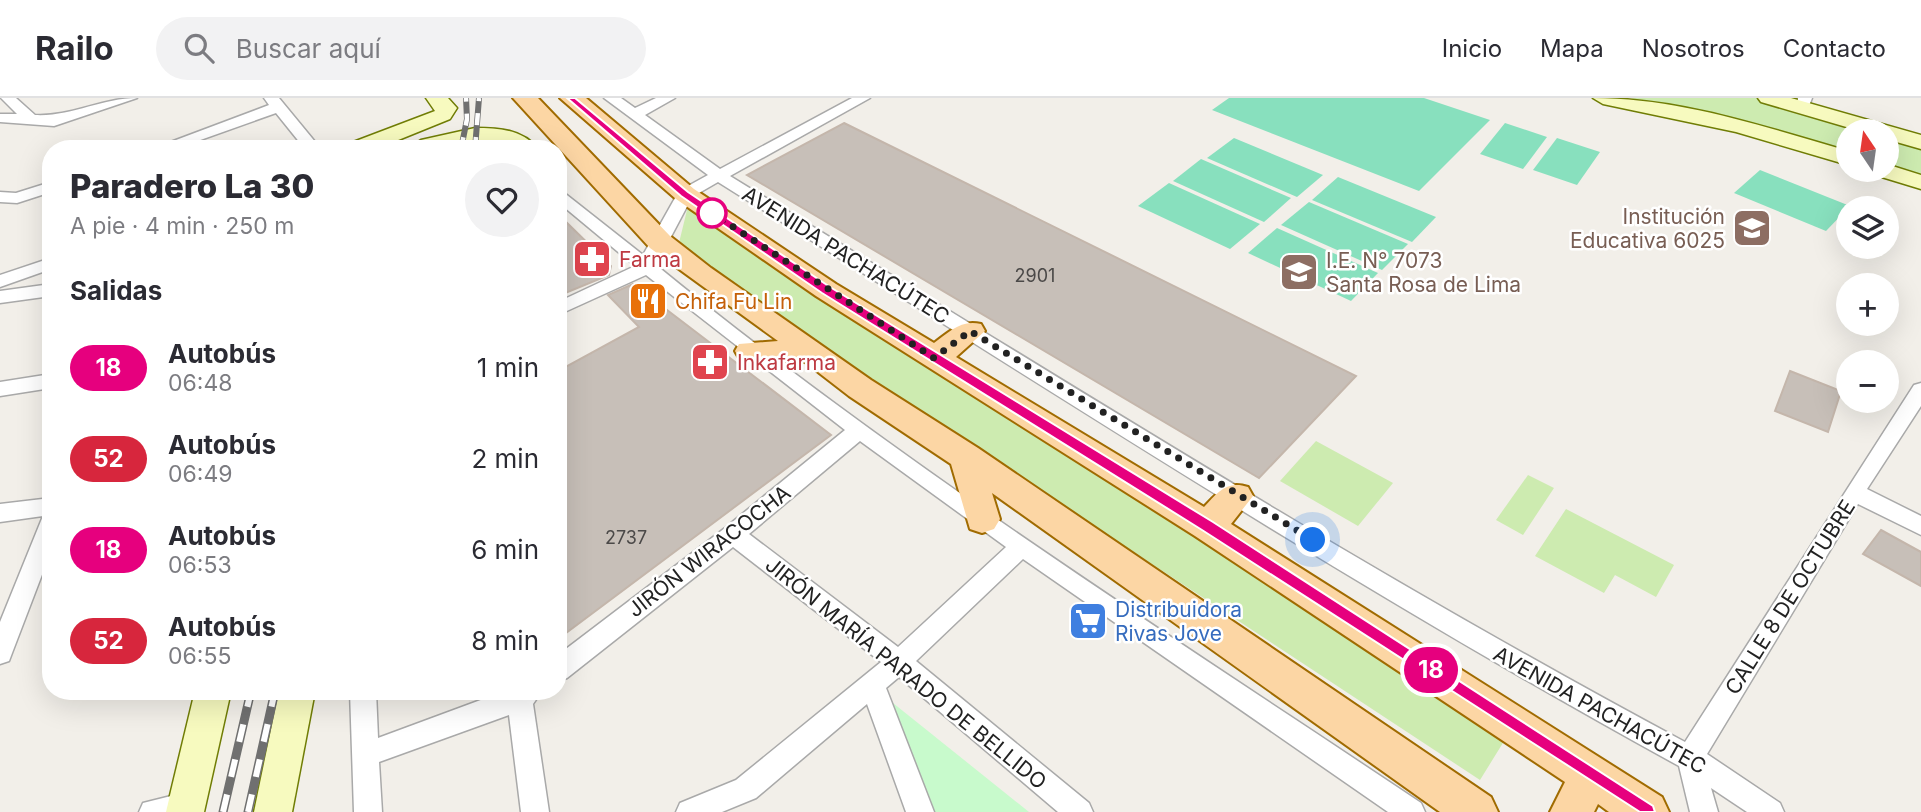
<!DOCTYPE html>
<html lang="es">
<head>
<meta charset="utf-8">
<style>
	:root { --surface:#fff; --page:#f2f2f3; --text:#2b2b33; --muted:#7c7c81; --line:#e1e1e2 }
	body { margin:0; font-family:Inter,sans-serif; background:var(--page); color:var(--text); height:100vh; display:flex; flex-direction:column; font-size:26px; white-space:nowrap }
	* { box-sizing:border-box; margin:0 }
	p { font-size:23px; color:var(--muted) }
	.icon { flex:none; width:38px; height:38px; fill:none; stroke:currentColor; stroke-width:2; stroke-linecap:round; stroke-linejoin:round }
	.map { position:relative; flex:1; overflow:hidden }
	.sheet { position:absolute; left:42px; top:42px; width:525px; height:560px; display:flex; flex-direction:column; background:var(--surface); border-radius:28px; box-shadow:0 7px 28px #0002 }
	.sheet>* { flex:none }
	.badge { padding:0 14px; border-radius:23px; font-size:24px; line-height:46px }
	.needle { width:46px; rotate:347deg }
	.buttons { position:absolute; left:1836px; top:21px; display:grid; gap:14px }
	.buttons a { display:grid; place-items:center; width:63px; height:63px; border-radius:50%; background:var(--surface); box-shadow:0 7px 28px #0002; font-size:35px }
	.you { position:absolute; width:35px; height:35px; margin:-18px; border:5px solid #fff; border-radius:50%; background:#1a73e8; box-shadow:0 0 0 10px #1a73e833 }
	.map>.badge { position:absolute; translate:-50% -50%; box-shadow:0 0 0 4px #fff }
	h2 { padding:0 28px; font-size:26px; line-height:63px }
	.round { display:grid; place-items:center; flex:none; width:74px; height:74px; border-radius:37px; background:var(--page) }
	.summary { display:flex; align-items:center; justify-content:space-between; height:119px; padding:0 28px }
	h1 { font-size:33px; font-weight:800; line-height:52px }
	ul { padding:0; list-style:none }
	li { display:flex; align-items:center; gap:21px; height:91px; padding:0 28px }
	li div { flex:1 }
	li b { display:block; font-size:26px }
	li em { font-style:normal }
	li .badge { min-width:77px; font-weight:700; text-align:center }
	header { display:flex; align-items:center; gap:42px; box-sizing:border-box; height:98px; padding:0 35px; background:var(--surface); border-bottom:2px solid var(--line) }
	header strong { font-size:33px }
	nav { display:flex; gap:38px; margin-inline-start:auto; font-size:24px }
	.search { width:490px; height:63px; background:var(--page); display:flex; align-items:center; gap:18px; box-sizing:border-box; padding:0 24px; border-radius:38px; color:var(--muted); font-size:26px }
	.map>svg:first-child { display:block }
</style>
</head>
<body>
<header>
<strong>Railo</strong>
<div class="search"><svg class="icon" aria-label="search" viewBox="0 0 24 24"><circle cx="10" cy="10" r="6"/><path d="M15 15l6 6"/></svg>Buscar aquí</div>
<nav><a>Inicio</a><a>Mapa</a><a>Nosotros</a><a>Contacto</a></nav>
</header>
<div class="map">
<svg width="1921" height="714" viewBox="0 0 1921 714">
	<rect width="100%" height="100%" fill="#f2efe9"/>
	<!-- grass -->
	<g fill="#cdebb0">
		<polygon points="1631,0 1756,0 1870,33 1848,33 1848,56"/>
		<polygon points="1886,38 1921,48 1921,79 1887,69"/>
		<polygon points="695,111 913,258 1506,640 1480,682 710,175 678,149 687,112"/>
		<polygon points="1316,343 1393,385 1358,428 1280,383"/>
		<polygon points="1528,377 1554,390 1523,437 1496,422"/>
		<polygon points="1566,411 1674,467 1656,499 1615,477 1604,495 1535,458"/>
	</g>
	<!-- park -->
	<polygon fill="#c8facc" points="883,597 1029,714 929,714"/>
	<!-- pitch -->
	<g fill="#88e0be">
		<polygon points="1229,0 1424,0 1490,22 1419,93 1212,12"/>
		<polygon points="1505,25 1547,39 1523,71 1480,56"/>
		<polygon points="1234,40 1323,77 1297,99 1207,60"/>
		<polygon points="1557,40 1600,54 1577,87 1533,72"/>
		<polygon points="1201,61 1291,100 1264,124 1173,83"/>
		<polygon points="1760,72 1850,108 1826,133 1734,95"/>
		<polygon points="1338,79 1436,119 1412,144 1312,102"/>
		<polygon points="1169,85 1260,126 1230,151 1138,108"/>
		<polygon points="1309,104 1408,146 1382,172 1281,127"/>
		<polygon points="1277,130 1378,175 1351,203 1248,155"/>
	</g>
	<!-- building -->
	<g fill="#c7bfb8" stroke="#c4b6ab" stroke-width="2">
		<polygon points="844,25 1356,278 1259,380 747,77"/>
		<polygon points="558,116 611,168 609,177 558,198"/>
		<polygon points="633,186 831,337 558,541 558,273 639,229 608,197"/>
		<polygon points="1790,273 1841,293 1828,334 1775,313"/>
		<polygon points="1881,432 1921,454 1921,488 1863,456"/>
	</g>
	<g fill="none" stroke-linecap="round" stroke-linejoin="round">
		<defs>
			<g id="street">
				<path d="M1,0h15l19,17c35,2 67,-17 102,-17l-83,28 -54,-4v-8h17z"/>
				<polygon points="264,0 279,0 321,51 305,51 276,15 175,51 152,51 269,7"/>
				<path d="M604,0h17l14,10 21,-10h19l-30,17 75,54 132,-71h18l-140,78c316,193 629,392 955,566l229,-357 7,-2v23l-54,83 54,27v19l-63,-31 -151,250 73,49 4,9h-37l-36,-24 7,24h-28l-11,-46c-329,-180 -643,-385 -961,-584l-26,15 -36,68c241,197 506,365 765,538l4,9h-37l-365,-253 -107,102 173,142 4,9h-35l-159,-135 -13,11 48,124h-28l-39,-108 -111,94 -34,14h-46l4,-9 56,-23 145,-118 -148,-115 -166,131 -9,3v-26l167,-127 120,-98 -199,-155 -88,40v-13l77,-36 -77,-64v-14l85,67 36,-64 29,-16zM860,343l146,106 -108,100 -149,-113z"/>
				<polygon points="1798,0 1812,0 1807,13 1797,13"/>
				<polygon points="51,84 51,94 17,105 0,104 0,94 16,95"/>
				<polygon points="51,160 51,171 0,189 0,177"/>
				<polygon points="51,186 51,198 0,205 0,193"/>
				<polygon points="51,276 51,290 0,298 0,284"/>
				<polygon points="51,400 51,453 12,555 9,563 0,566 0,524 43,418 0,424 0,406"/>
				<polygon points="350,593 376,593 378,640 505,593 542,593 533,606 549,714 521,714 509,617 379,664 382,714 354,714"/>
				<polygon points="187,694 197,698 201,707 198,714 139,714 143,705"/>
			</g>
			<g id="secondary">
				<polygon points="426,0 448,0 457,10 450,21 376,51 345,51 348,46 435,13"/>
				<path d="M1593,0c87,0 172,29 255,53v14l-112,-33 -133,-28z"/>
				<polygon points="1758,0 1791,0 1921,37 1921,51 1886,41 1886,33 1860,33 1761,4"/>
				<path d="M475,30c23,0 48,1 63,21h-24l-23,-8 -53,8h-31l14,-9z"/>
				<polygon points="1886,66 1921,77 1921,91 1875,77 1872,72 1886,72"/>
				<polygon points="195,593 231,593 204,714 166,714"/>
				<polygon points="279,593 315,593 292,714 254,714"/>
			</g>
			<g id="primary">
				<polygon points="513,0 538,0 670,138 711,170 871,282 978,350 1491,699 1498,714 1440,714 992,395 1000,421 994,431 982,435 970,431 951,366 849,298 805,264 739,260 735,253 739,246 778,243 650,150"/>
				<path d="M560,0h26l108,91 142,95 98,59c15,-11 27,-24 47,-19l4,7 -29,26 248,150c14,-15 23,-27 44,-20l5,9 -22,28 431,273 7,15h-60l-11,-8 -4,8h-44l15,-30 -370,-246 -379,-240 -140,-97z"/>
			</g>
		</defs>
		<!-- street casing -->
		<use href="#street" stroke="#a9a9a9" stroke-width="3"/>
		<!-- secondary casing -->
		<use href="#secondary" stroke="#707d05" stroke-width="3"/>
		<!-- primary casing -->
		<use href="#primary" stroke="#a06b00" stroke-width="4"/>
		<!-- street -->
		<use href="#street" fill="#fff" fill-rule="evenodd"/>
		<!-- secondary -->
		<use href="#secondary" fill="#f7fabf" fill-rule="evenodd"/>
		<!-- primary -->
		<use href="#primary" fill="#fcd6a4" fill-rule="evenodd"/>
		<defs>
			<g id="rail-far1">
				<polyline points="461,51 467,21 466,0"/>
				<polyline points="475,51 479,0"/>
			</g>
			<g id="rail">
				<polyline points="223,714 251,593"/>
				<polyline points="248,714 275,593"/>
			</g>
		</defs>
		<!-- rail-far1 casing -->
		<use href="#rail-far1" stroke="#707070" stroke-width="6"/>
		<!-- rail casing -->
		<use href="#rail" stroke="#707070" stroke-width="9"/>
		<!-- rail-far1 -->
		<use href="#rail-far1" stroke="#fff" stroke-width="4.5" stroke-dasharray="12" stroke-linecap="butt"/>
		<!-- rail -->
		<use href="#rail" stroke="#fff" stroke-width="6" stroke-dasharray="18" stroke-linecap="butt"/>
	</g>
	<!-- line -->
	<polygon fill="#e6007e" stroke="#fff" stroke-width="2" points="567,0 575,0 688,94 830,189 1213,424 1653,708 1655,714 1640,714 1202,432 822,195 681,98"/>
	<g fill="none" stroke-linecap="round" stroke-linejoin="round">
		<!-- walk -->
		<polyline stroke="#222" stroke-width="7" stroke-dasharray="0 12.6" points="712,115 934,260 970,233 1313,442"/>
	</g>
	<!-- icons -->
	<defs>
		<symbol id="school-square" viewBox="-11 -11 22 22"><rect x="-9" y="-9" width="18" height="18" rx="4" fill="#8d6e63" stroke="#fff"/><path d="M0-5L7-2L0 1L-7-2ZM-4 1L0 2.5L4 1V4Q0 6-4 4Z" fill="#fff"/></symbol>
		<symbol id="pharmacy-square" viewBox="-11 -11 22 22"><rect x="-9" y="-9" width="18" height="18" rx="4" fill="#e0444e" stroke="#fff"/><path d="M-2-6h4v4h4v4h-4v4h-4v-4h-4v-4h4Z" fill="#fff"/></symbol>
		<symbol id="restaurant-square" viewBox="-11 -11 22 22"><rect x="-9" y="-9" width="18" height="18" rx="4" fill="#e8710a" stroke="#fff"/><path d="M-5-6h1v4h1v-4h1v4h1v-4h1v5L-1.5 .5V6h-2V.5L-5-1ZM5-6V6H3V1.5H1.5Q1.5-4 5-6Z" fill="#fff"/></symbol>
		<symbol id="supermarket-square" viewBox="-11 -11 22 22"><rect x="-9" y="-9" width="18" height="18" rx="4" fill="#3f7fe0" stroke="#fff"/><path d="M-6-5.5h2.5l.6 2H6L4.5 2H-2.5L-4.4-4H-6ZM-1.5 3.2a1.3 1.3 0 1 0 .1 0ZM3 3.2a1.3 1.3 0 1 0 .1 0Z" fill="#fff"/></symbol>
	</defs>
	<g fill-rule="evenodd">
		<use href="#school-square" x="1730" y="108" width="44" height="44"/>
		<use href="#pharmacy-square" x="570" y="139" width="44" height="44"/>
		<use href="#school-square" x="1277" y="152" width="44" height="44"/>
		<use href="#restaurant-square" x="626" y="181" width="44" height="44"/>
		<use href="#pharmacy-square" x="688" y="242" width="44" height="44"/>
		<use href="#supermarket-square" x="1066" y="501" width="44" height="44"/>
	</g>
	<!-- markers -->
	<circle fill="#fff" stroke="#e6007e" stroke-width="3.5" cx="712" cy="115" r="14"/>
	<g text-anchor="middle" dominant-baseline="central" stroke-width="5" stroke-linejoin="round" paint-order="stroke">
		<!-- number labels -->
		<g font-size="18" fill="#4b4948">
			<text x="1035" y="177">2901</text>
			<text x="626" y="439">2737</text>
		</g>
		<!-- education labels -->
		<g font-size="21" fill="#785e54" stroke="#fff" text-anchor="end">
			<text x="1725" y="118">Institución<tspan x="1725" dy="24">Educativa 6025</tspan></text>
			<text x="1326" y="162" text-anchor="start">I.E. N° 7073<tspan x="1326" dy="24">Santa Rosa de Lima</tspan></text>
		</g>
		<!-- street labels -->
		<g font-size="21" fill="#222" stroke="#fff">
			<text transform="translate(846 157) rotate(32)">AVENIDA PACHACÚTEC</text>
			<text transform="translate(709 453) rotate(-38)">JIRÓN WIRACOCHA</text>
			<text transform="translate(1790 499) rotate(-58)">CALLE 8 DE OCTUBRE</text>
			<text transform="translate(906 575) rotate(39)">JIRÓN MARÍA PARADO DE BELLIDO</text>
			<text transform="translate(1600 612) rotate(29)">AVENIDA PACHACÚTEC</text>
		</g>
		<!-- health labels -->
		<g font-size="21" fill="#be3a42" stroke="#fff" text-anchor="start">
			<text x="619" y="161">Farma</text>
			<text x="737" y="264">Inkafarma</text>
		</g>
		<!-- food labels -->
		<g font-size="21" fill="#c56008" stroke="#fff" text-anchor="start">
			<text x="675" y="203">Chifa Fu Lin</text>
		</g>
		<!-- shop labels -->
		<g font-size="21" fill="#366cbe" stroke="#fff" text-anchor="start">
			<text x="1115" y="511">Distribuidora<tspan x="1115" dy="24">Rivas Jove</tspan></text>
		</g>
	</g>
</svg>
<div class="buttons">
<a><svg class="needle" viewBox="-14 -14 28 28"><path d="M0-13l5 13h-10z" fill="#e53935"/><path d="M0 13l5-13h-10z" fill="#7c7c81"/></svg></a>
<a><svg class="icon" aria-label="layers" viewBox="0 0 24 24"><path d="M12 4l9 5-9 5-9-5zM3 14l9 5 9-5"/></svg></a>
<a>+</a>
<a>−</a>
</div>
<div class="you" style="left:1313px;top:442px"></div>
<b class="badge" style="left:1431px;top:572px;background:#e6007e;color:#fff">18</b>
<section class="sheet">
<div class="summary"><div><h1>Paradero La 30</h1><p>A pie · 4 min · 250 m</p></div><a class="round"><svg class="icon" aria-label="heart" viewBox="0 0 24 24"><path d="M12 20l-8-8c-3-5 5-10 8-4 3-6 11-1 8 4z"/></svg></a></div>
<h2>Salidas</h2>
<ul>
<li><span class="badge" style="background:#e6007e;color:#fff">18</span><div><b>Autobús</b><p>06:48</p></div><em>1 min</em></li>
<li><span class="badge" style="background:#d7263d;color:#fff">52</span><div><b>Autobús</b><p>06:49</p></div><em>2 min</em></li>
<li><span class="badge" style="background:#e6007e;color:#fff">18</span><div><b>Autobús</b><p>06:53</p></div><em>6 min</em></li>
<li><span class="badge" style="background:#d7263d;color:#fff">52</span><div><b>Autobús</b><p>06:55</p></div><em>8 min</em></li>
</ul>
</section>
</div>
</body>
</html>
